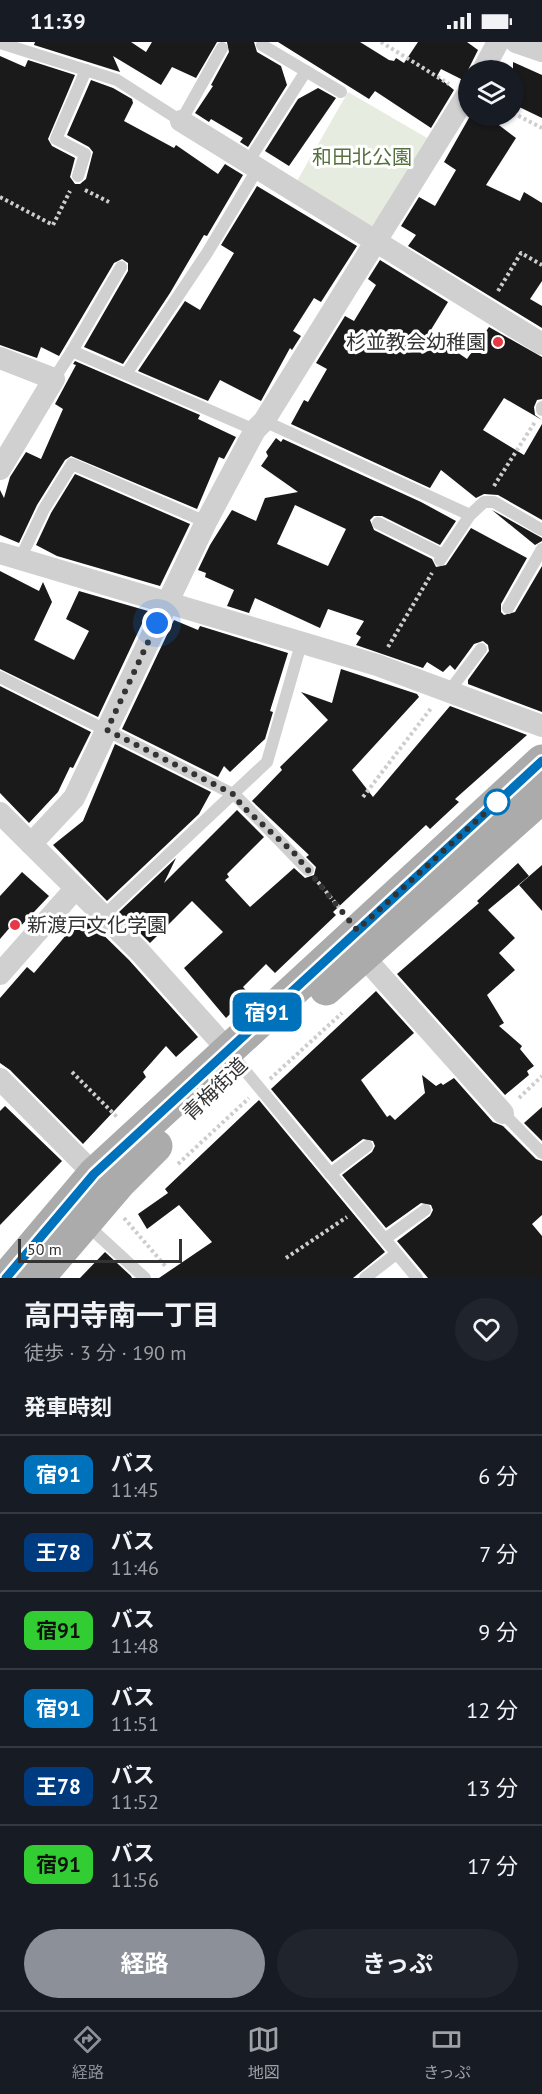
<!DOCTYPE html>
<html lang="ja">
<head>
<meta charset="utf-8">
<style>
	:root { --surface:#171b24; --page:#20242c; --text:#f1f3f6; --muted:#9ea1a6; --line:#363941; --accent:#8c9099 }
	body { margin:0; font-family:"PT Sans","Noto Sans JP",sans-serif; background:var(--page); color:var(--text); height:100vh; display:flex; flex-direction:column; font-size:22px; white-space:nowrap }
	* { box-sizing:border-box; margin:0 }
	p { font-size:20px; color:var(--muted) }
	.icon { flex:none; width:33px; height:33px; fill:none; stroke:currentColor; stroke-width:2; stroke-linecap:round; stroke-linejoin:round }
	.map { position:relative; height:1236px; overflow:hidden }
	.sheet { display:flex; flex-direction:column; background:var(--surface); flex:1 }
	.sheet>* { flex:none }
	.badge { padding:0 12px; border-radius:9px; font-size:21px; line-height:39px }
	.buttons { position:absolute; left:458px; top:18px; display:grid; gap:12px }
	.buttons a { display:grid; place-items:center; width:66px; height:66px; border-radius:50%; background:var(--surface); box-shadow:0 2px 4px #0004; font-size:30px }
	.scale { position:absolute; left:18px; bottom:15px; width:164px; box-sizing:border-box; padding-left:6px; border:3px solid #333; border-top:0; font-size:16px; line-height:21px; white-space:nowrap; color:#333; -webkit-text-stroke:4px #fff; paint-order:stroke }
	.you { position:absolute; width:30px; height:30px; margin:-15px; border:4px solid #fff; border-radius:50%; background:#1a73e8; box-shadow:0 0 0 9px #1a73e833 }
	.map>.badge { position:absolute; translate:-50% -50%; box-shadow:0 0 0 3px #fff }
	h2 { padding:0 24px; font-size:22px; line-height:54px }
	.round { display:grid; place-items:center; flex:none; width:63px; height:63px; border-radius:32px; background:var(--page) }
	.head { display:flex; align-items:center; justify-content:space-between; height:102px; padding:0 24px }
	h1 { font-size:28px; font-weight:700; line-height:45px }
	.cta { display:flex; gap:12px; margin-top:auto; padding:12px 24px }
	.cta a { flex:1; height:69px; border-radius:36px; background:var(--accent); color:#fff; font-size:24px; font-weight:700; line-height:69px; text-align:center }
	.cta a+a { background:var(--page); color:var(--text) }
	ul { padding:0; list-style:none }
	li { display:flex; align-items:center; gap:18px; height:78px; padding:0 24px; border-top:2px solid var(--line) }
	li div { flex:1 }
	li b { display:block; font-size:22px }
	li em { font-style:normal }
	li .badge { min-width:66px; font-weight:700; text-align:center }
	.status { display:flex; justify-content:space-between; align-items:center; height:42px; padding:0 30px; background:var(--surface); direction:ltr }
	.status svg { height:16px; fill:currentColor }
	.tabs { display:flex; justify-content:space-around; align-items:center; height:84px; border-top:2px solid var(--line); background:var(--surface); font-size:16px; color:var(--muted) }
	.tabs a { display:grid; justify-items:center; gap:3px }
	.tabs .selected { color:var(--accent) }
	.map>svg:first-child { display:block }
</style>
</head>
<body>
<div class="status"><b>11:39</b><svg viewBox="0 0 49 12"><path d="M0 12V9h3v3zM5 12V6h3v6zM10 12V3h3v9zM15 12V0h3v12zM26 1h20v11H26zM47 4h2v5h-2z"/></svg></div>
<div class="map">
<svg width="542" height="1236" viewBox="0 0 542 1236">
	<rect width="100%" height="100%" fill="#fff"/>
	<!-- green -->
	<polygon fill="#e6ecdf" points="348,50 427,96 372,186 297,139"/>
	<!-- building -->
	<g fill="#1a1a1a" fill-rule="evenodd">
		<polygon points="35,0 131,0 146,10 152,0 217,0 196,36 172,25 161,43 113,14 120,30 34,3"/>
		<polygon points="227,0 254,0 257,10 281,24 287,43 248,105 240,100 243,96 211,77 209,80 195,71 213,44 211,43 229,10"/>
		<polygon points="278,0 360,0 389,18 394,19 396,16 404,21 418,0 467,0 478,8 463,38 441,27 437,34 454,48 431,86 375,49 369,57"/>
		<polygon points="0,14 25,25 28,18 75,33 48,97 52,104 75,116 70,135 75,142 80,142 86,137 93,110 89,105 67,93 91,38 113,46 132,57 133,61 124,79 174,106 176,103 218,132 225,122 243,133 207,194 204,193 170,251 123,322 84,305 128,229 128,221 122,217 114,221 59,314 41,305 37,316 0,303"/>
		<polygon points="513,20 542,33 542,76 513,62"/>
		<polygon points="318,46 336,56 289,124 265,109 298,57"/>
		<polygon points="470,74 487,74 516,96 486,143 520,159 524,150 542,161 542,239 530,257 542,264 542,286 408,204 416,193 401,184 419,155 435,164 456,128 444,120"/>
		<polygon points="257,144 357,204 321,260 314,256 293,289 301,294 292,308 290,306 261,359 220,338 208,359 138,329 185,259 200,268 234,211 221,203"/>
		<polygon points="380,218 448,260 429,291 467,317 489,285 542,315 542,357 537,358 534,365 535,373 542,378 504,356 483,388 524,413 542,382 542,478 498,453 484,452 476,456 441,428 430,446 291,382 304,358 308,360 327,327 316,321 345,274 354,279 376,243 368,237"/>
		<polygon points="75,319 200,373 198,377 236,395 224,417 219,415 197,467 71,414 65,418 37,463 19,501 0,493 0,448 4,456 10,435 26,410 41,417 63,367 55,362 76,323 73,322"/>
		<path d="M276,396l5,4 2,-3 138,63 35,19 -16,24 -58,-29h-8l-4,4 4,10 58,29 4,8 10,-2 25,-37 56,30 -26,46v8l3,3 11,-3 27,-46v146l-74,-28v-4l21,-29 -1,-6 -5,-4 -9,3 -19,26 -5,-5 -7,7 -16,-10 -4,6 -67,-23 5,-8 -5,-3 8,-13 -36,-12 -8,19 -65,-30 -6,15 -22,-7 7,-16 -29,-13 1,-4 -8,-3 12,-25 22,-35 24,11 9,-23 33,-6 -37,-26 7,-10 -2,-4zM295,463l51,24 -18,37 -51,-22z"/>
		<polygon points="75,432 190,482 160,544 57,514 36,503 51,471"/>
		<polygon points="492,468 542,496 542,499 535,503"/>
		<polygon points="0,529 39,549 43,540 52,560 34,598 74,618 89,589 66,577 79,549 148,569 98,675 0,627"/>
		<polygon points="174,578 198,588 200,584 288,611 270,669 273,670 265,697 230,730 224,724 218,735 122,687"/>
		<polygon points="341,627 417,652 419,655 352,728 373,755 450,664 527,693 455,757 459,760 430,787 426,783 333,870 336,873 275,931 266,922 243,945 250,953 226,976 184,926 223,890 192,859 150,901 119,870 176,816 164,841 237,768 264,795 227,832 229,835 225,838 250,865 294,826 305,836 314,833 316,825 306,815 309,813 252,759 282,728 280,725 328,678 301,650 332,661"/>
		<polygon points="0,644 91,690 73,726 70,725 58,750 29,781 0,751"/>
		<polygon points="115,702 211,750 199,772 107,859 53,803 83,779"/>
		<polygon points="518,821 529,834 488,868 515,896 499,911 515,928 487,953 504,981 499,984 522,1004 520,1007 534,1024 527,1029 529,1033 505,1053 397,932 479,861 477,859"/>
		<polygon points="542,823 542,869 519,843"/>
		<polygon points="22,830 49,854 17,888 12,883 0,897 0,854"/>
		<polygon points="83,873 129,918 198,995 176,1015 166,1004 143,1030 146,1035 83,1102 10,1028 0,1021 0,956 27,925 34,931"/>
		<polygon points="376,949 414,991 361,1038 387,1075 390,1073 395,1078 425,1051 422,1033 436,1044 441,1041 443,1043 454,1036 493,1080 503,1084 536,1117 542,1119 542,1173 532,1182 542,1194 542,1236 428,1236 397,1199 430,1174 433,1168 431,1163 421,1161 386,1186 342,1133 372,1110 375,1104 373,1099 363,1097 332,1120 271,1047"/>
		<polygon points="259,1058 385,1210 353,1236 159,1236 212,1200 179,1163 147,1187 138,1172 168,1151 165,1147"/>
		<polygon points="5,1064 62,1119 0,1183 0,1069"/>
		<polygon points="542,1065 542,1099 524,1081"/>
		<polygon points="105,1210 131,1234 132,1236 80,1236"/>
	</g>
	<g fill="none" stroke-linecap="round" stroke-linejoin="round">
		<!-- path -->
		<g stroke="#cdcdcd" stroke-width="4" stroke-dasharray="3 3" stroke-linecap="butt">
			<polyline points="381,0 449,42"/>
			<polyline points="513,71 542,86"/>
			<polyline points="85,148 109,160"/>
			<polyline points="0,155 53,183 70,149"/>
			<polyline points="498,249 521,211 542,223"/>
			<polyline points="494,444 535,380"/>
			<polyline points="388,605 432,531"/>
			<polyline points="363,755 432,665"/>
			<polyline points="318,840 342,869"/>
			<polyline points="72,1030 118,1076"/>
			<polyline points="270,1037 342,971"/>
			<polyline points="519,1056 542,1034"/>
			<polyline points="178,1122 249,1056"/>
			<polyline points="124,1176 167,1226"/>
			<polyline points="286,1216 347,1175"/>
		</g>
		<!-- service -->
		<g stroke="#d0d0d0" stroke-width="12">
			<polyline points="0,1 117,38 181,79 222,6"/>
			<polyline points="262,3 341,50"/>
			<polyline points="248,120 306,29"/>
			<polyline points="78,134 85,112 56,97 86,28"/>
			<polyline points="72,309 121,225"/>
			<polyline points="126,332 207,211 258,126"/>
			<polyline points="54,337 72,309 255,388"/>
			<polyline points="542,365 542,368"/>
			<polyline points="264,379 470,473"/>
			<polyline points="378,481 443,513"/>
			<polyline points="20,517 44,467 72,422 206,480"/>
			<polyline points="440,518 470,473 484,460 494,460 542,488"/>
			<polyline points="508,566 542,507"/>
			<polyline points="0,635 235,753 308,828"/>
			<polyline points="450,648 481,607"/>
			<polyline points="103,874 267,720 301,602"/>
			<polyline points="228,1008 417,1236"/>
			<polyline points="503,1071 542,1111"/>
			<polyline points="330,1132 367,1104"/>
			<polyline points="86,1182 145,1236"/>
			<polyline points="385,1197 425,1168"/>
			<polyline points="365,1236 396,1212"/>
		</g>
		<!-- minor -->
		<g stroke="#d0d0d0" stroke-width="22">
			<polyline points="516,0 542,9"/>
			<polyline points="483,28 498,0"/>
			<polyline points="181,79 542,302"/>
			<polyline points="0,316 54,337 0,427"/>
			<polyline points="0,511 377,623 542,684"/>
			<polyline points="0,771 139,909 227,1007"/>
			<polyline points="31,802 74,756 206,480 255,388 264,379 468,51"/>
			<polyline points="363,914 503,1071"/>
			<polyline points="0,932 75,847"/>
			<polyline points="0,1037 94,1132"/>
		</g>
		<!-- primary -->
		<g stroke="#ababab" stroke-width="33">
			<polyline points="326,947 542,755"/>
			<polyline points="6,1236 94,1132 542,719"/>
			<polyline points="38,1236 120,1140 156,1104"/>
		</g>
	</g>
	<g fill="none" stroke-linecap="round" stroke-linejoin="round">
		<defs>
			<polyline id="line" points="6,1236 94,1132 542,719"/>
		</defs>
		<!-- line casing -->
		<use href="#line" stroke="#fff" stroke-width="14"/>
		<!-- line -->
		<use href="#line" stroke="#0072bc" stroke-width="9"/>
		<!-- walk -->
		<polyline stroke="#333" stroke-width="6" stroke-dasharray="0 10.8" points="157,581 107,688 235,753 241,763 294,811 357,888 497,760"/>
	</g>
	<!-- markers -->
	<g fill="#e63946" stroke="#fff" stroke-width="2">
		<circle cx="498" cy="300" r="6"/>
		<circle cx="15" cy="883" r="6"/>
	</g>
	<circle fill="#fff" stroke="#0072bc" stroke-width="3" cx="497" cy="760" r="12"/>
	<g text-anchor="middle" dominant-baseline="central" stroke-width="6" stroke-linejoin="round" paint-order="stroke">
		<!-- park labels -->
		<g font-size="20" fill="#56703f" stroke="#fff">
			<text x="362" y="115">和田北公園</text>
		</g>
		<!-- poi labels -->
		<g font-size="20" fill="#333" stroke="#fff" text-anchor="end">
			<text x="486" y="300">杉並教会幼稚園</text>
			<text x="27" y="883" text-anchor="start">新渡戸文化学園</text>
		</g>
		<!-- street labels -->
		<g font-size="20" fill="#333" stroke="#fff">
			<text transform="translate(215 1047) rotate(-44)">青梅街道</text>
		</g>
	</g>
</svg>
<div class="buttons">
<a><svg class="icon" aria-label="layers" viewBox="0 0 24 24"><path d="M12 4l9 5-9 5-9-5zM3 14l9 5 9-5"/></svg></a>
</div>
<div class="scale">50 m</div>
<div class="you" style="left:157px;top:581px"></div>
<b class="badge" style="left:267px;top:970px;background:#0072bc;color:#fff">宿91</b>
</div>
<section class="sheet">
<div class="head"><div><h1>高円寺南一丁目</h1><p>徒歩 · 3 分 · 190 m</p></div><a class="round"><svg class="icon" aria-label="heart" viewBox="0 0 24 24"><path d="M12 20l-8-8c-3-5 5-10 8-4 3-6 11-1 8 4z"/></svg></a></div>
<h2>発車時刻</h2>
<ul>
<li><span class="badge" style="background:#0072bc;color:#fff">宿91</span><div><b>バス</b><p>11:45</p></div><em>6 分</em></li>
<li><span class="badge" style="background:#003b80;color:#fff">王78</span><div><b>バス</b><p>11:46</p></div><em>7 分</em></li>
<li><span class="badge" style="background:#32cd32;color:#111">宿91</span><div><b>バス</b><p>11:48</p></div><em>9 分</em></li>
<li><span class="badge" style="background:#0072bc;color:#fff">宿91</span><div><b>バス</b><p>11:51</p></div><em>12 分</em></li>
<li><span class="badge" style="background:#003b80;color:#fff">王78</span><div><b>バス</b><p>11:52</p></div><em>13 分</em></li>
<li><span class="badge" style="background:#32cd32;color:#111">宿91</span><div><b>バス</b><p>11:56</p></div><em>17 分</em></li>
</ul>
<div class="cta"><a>経路</a><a>きっぷ</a></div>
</section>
<nav class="tabs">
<a class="selected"><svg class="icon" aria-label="directions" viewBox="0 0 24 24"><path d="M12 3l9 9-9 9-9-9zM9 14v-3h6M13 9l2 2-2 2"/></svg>経路</a>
<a><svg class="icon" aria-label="map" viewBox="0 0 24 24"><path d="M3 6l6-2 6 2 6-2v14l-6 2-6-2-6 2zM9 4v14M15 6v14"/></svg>地図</a>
<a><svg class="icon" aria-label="tickets" viewBox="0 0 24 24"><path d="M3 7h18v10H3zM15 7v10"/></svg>きっぷ</a>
</nav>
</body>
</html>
